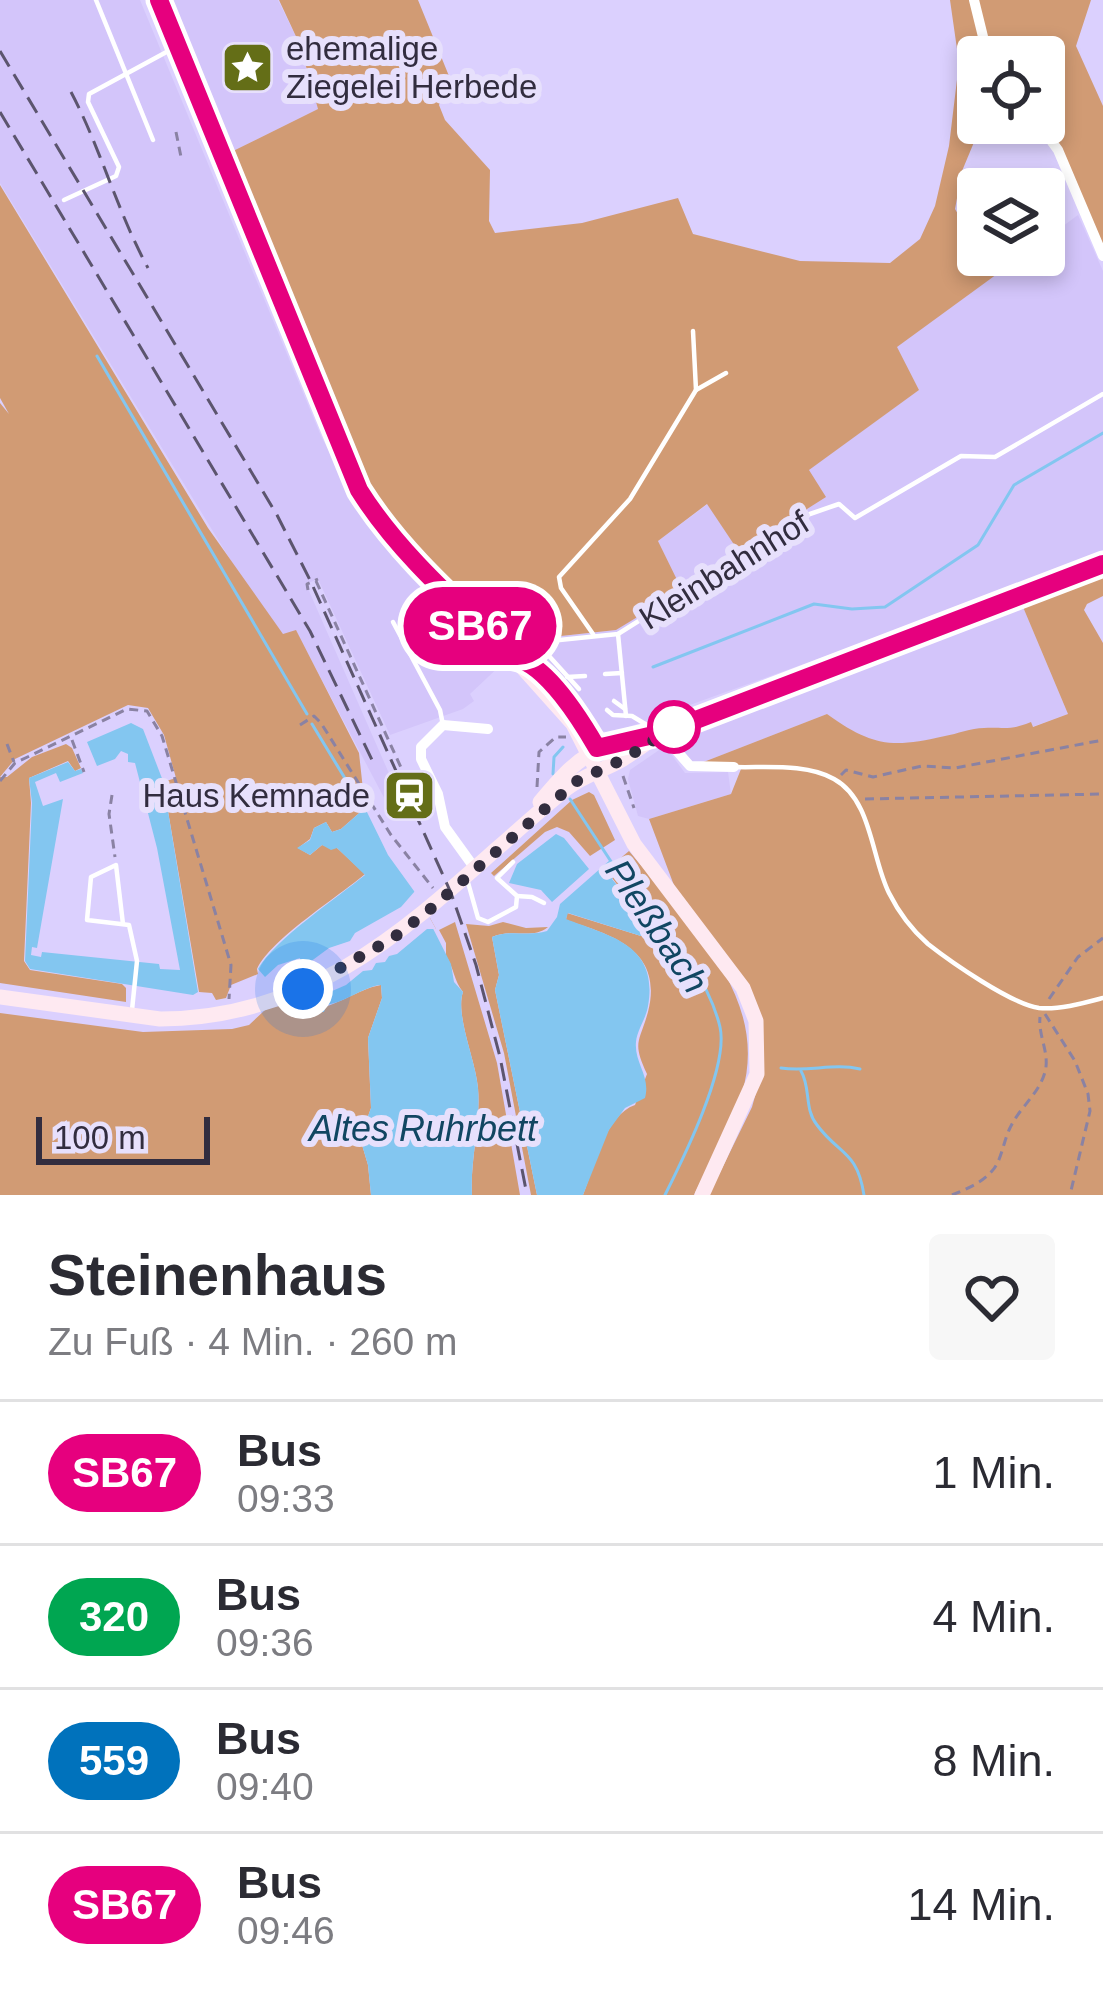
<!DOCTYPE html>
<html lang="de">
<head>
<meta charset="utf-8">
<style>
	:root { --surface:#fff; --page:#f7f7f7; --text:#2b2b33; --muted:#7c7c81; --line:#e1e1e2 }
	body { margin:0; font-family:Arial,sans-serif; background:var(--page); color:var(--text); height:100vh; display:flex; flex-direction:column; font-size:45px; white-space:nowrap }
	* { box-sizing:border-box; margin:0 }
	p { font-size:39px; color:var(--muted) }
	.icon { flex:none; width:66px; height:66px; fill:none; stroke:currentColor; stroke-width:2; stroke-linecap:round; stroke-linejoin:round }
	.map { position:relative; height:1195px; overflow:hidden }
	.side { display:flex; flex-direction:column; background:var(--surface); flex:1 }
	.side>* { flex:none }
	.badge { padding:0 24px; border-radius:39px; font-size:42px; line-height:78px }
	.buttons { position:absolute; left:957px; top:36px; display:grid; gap:24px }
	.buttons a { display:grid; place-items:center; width:108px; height:108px; border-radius:12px; background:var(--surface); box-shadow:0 6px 18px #0003; font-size:60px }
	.scale { position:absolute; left:36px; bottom:30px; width:174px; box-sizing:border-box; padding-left:12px; border:6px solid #322d3f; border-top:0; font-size:33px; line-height:42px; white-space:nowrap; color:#322d3f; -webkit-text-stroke:9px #e7e0fc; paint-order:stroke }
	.you { position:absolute; width:60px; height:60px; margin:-30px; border:9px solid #fff; border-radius:50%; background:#1a73e8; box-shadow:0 0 0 18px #1a73e833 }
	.map>.badge { position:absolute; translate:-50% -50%; box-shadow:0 0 0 6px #fff }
	.round { display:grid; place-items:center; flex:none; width:126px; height:126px; border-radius:12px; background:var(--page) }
	.head { display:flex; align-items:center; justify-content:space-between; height:204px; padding:0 48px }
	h1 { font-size:57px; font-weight:700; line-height:90px }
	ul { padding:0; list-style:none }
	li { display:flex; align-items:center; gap:36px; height:144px; padding:0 48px; border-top:3px solid var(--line) }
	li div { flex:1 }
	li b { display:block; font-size:45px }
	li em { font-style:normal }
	li .badge { min-width:132px; font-weight:700; text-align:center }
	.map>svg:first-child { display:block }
</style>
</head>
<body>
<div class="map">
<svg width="1103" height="1195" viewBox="0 0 1103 1195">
	<rect width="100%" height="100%" fill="#dbd0fe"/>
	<!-- built -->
	<g fill="#d3c5fa">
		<polygon points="0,0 140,0 321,436 351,494 386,540 459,620 504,662 470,694 474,701 463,709 390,735 318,579 306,584 402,803 390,809 296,631 284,635 255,600 0,183"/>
		<polygon points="160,0 278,0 300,45 318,109 231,152 196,88"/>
		<polygon points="1078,215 1103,271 1103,550 1012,589 612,733 602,731 518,641 616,630 681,589 658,541 708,504 739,552 825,497 808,470 919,390 896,347 1023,255 1044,255 1044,240"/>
		<polygon points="1023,607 1068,714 1032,727 1030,723 1006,732 984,728 904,745 883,745 852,732 827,714 696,765 687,756 680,739 691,729"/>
		<polygon points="665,746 685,773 728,772 731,794 649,819 638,816 628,779 630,770"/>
	</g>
	<!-- green -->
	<g fill="#d19b74">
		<polygon points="279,0 418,0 449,76 439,105 445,120 490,170 489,221 495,233 582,223 678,198 693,234 800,261 890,263 920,239 935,206 949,146 959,63 950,0 971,0 985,57 978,57 978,123 982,123 962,171 955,209 978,248 978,255 1023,255 897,347 919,390 809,470 826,497 739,552 707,504 658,541 682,590 616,630 515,641 434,566 368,487 231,152 318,109 300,45"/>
		<polygon points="978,0 1091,0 1076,46 1103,106 1103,245 1069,165 1044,123 1044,57 991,57"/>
		<path d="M0,185l208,343 75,106 13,-4 63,123 6,55 -24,21 -9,3 -6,-10 -12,6 -4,11 -12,9 12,7 12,-10 15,3 28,26c-27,23 -94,65 -108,95l1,5 -27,11 -5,13 -10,2 -4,-7 -13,-1 -36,-210 13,-4 -12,-43 -16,-27 -20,-3 -113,54 -15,18h7l25,-20 34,-13 6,4 9,20 -6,3 -7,-10 -39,17 2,25 -7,158 6,9 92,14 4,4v14l-126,-19v-580l9,11 -9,-16z"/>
		<path d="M1103,576v20l-16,8 -3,6 19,33v552h-394l43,-88 10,-36 1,-36 -88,-147 -26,-69 82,-25 10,-25 -40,-6 126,-49c46,33 65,34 118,22 12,-2 26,-8 39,-8 21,-1 25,3 47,-6l2,5 35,-13 -45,-107z"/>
		<polygon points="589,792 594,795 615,840 590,856 569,832 557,827 545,832 494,876 491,873 572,800"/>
		<path d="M629,851c57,69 142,145 113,242 -10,35 -32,69 -48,102h-111c11,-27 22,-80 52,-90l12,-31c-15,-33 -8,-30 1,-62 16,-63 -37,-77 -82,-92l1,-7 74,23 8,-4 1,-6 -38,-48 9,-9 -5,-7z"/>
		<path d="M430,918l6,11 -5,-1 -125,78 3,4c29,-3 48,-21 72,-25l1,13 -14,40 3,70 -11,30 8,27 3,30h-371v-182l143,19 89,-3 17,-4 16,-15 44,-17z"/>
		<path d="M455,922l42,141 23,132h-48c-2,-36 9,-71 6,-107 -2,-27 -23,-73 -15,-96 -9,-11 -9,-24 -17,-36v-13l-7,-13z"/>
		<path d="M503,922l23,6 22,-1c-16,13 -35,1 -56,10l7,38 -4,15 42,205h-6l-27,-142 -38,-129 23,2z"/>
	</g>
	<!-- water -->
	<g fill="#83c6f0">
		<polygon points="131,723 143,729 163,781 198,992 193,995 30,969 25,961 32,803 29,778 68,762 75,771 81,769 83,773 60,782 56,773 35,782 43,806 63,799 37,948 32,947 31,955 41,957 42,952 159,964 160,969 180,970 157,848 135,763 128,762 128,754 121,751 115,759 97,766 87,742"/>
		<path d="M365,808l23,47 26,36 37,73 3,18 9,10c-8,23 13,69 15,96 3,36 -8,71 -6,107h-101l-3,-30 -8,-27 11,-30 -3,-70 14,-40 -1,-13c-16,1 -35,17 -55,20l-2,7 -18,-3 -6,-51 -22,7 -13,12 -7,-8c16,-29 80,-72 107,-94l-28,-27 -6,2 -9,-5 -12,10 -13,-7 13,-8 4,-12 12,-6 6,10 9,-3z"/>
		<polygon points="556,834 564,838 589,869 552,902 541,890 509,883 517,864"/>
		<path d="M610,860l8,10 -6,9 38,47 -1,6 -8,4 -73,-23 -2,6c43,17 93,25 82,87 -2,13 -11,24 -12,36 -2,21 15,34 9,56l-20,10 -16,22 -26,65h-46l-42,-205 4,-15 -7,-38c19,-8 35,0 55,-6l10,-14 3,-13z"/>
	</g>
	<!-- pier -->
	<polygon fill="#dbd0fe" points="415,891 436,929 427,929 397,954 389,956 385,962 376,963 372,970 363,971 346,985 300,1005 297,968 303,962 310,962 329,948 350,941 355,933 401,907"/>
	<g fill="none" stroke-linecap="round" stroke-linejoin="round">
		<!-- stream -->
		<g stroke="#83c6f0" stroke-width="3">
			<polyline points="97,356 307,714"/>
			<polyline points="653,667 814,604 852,609 885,607 978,545 1014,485 1103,433"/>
			<polyline points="312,724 363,808"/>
			<polyline points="553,774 554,757 563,747"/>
			<polyline points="570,799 612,863"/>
			<path d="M618,870c36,47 88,98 102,157 9,40 -37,132 -55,168"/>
			<path d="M781,1068c28,4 53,-5 79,1"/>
			<path d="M801,1071c10,17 3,38 16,54 22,30 40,25 47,70"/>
		</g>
		<!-- path -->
		<g stroke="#8a82a3" stroke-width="3" stroke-dasharray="9 6" stroke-linecap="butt">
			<polyline points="176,132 181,157"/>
			<polyline points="316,581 424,818"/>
			<polyline points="308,590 307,584 318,579"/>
			<polyline points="300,725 314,716 321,723 391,835 433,888"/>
			<polyline points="72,740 84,772"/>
			<polyline points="7,744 14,762"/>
			<polyline points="841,775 846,770 873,777 922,766 955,768 1103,740"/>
			<polyline points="623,776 634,808"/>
			<polyline points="0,781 15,763 127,709 147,711 162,736 231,965 229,999"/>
			<polyline points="537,787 539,752 556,737 566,737"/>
			<polyline points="112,795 109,814 115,857"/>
			<polyline points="865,799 1103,794"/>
			<polyline points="1049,999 1078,957 1103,938"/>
			<polyline points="1045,1014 1075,1061 1088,1094 1090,1111 1070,1195"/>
			<path d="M952,1195c14,-6 30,-12 40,-24 10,-11 11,-29 18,-43 9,-20 29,-34 35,-56 5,-19 -7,-36 -5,-55"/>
		</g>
		<!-- service -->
		<g stroke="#fff" stroke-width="4.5">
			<polyline points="96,0 153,140"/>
			<polyline points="64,200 116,176 119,167 88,102 89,94 172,49"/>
			<polyline points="693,331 696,390"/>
			<polyline points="393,622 440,710 443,725"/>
			<polyline points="593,634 561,588 559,577 630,499 696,390 726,373"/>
			<polyline points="618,634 626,716"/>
			<polyline points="539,645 579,689"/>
			<polyline points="515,657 550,641 618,634 807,515 839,504 855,518 961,456 995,457 1103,394"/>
			<polyline points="605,674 622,673"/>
			<polyline points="567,677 585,676"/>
			<polyline points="614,701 625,709"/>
			<polyline points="607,710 613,715 632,716 655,730"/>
			<path d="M734,767c31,1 72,-4 100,12 38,21 37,78 55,114 9,18 23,37 39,51 23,18 83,60 111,64 20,2 45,-5 64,-10"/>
			<polyline points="467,879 478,918 488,922 516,907 517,896 497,878 513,862"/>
			<polyline points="517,896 532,897 544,903"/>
			<polyline points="123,924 116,865 91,877 87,920 129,925 137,961 132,1010"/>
		</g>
		<!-- minor -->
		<g stroke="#fff" stroke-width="10">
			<polyline points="974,0 988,57"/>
			<polyline points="1038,123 1058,150 1103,256"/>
			<polyline points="661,733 690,766 734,767"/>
			<polyline points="476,870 445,827 438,794 421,759 421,747 443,725 488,729"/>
		</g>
		<!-- secondary -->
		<g stroke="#fee9f1" stroke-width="15">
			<polyline points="159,0 359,490 391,535 514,658 573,724 634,844 743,988 756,1021 757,1074 702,1195"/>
			<path d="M540,802c39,-47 52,-56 114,-67"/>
			<path d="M0,997l160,22c181,-1 279,-126 406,-230 17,-14 39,-19 57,-30 13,-8 26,-18 38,-26l442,-169"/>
		</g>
		<!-- rail -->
		<g stroke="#5c556e" stroke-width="3" stroke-dasharray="18 9" stroke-linecap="butt">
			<polyline points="0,51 277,515 311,582 451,893 476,965 500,1057 527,1195"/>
			<path d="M71,92c30,57 46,119 77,176"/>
			<polyline points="0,112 310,631 373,762"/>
		</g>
	</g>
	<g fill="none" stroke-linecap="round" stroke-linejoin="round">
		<defs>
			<path id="line" d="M159,0l200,490c40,64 101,116 155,168 32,5 68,64 83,90l65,-15 441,-169"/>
		</defs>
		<!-- line casing -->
		<use href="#line" stroke="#fff" stroke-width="27"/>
		<!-- line -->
		<use href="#line" stroke="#e6007e" stroke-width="18"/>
		<!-- walk -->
		<polyline stroke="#322d3f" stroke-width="12" stroke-dasharray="0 21.6" points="303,989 393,938 427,912 577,781 626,758 674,727"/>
	</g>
	<!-- icons -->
	<defs>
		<symbol id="sight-square" viewBox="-11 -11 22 22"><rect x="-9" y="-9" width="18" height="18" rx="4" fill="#646e17" stroke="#e7e0fc"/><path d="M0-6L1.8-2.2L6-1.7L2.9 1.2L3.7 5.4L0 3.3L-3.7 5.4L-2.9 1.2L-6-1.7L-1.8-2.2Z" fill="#fff"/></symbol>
		<symbol id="station-square" viewBox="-11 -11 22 22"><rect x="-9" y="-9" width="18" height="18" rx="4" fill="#646e17" stroke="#e7e0fc"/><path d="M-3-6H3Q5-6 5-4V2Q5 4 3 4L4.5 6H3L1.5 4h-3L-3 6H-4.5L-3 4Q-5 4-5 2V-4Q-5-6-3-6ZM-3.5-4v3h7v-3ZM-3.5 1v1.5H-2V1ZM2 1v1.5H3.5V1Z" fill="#fff"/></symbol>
	</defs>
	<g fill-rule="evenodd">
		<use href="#sight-square" x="218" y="38" width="59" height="59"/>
		<use href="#station-square" x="380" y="766" width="59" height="59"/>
	</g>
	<!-- markers -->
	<circle fill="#fff" stroke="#e6007e" stroke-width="6" cx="674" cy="727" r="24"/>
	<g text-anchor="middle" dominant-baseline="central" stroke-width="12" stroke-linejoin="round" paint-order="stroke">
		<!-- poi labels -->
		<g font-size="33" fill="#322d3f" stroke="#e7e0fc" text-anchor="start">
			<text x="286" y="48">ehemalige<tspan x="286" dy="38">Ziegelei Herbede</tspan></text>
			<text x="370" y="795" text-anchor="end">Haus Kemnade</text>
		</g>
		<!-- street labels -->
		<g font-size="33" fill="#322d3f" stroke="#e7e0fc">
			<text transform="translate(724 570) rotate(-32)">Kleinbahnhof</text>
		</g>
		<!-- water labels -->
		<g font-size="36" font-style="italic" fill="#114662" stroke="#e7e0fc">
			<text transform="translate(657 926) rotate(56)">Pleßbach</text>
			<text x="423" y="1128">Altes Ruhrbett</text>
		</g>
	</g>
</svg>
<div class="buttons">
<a><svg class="icon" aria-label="locate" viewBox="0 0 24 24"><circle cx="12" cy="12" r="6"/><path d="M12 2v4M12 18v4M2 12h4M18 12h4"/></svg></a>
<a><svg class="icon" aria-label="layers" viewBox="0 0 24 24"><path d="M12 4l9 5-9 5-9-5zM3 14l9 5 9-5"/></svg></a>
</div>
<div class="scale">100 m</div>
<div class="you" style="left:303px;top:989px"></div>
<b class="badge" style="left:480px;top:626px;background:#e6007e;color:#fff">SB67</b>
</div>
<section class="side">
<div class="head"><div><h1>Steinenhaus</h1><p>Zu Fuß · 4 Min. · 260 m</p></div><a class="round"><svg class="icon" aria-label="heart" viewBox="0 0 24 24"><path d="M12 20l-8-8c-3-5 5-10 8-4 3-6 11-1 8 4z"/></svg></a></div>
<ul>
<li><span class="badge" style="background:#e6007e;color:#fff">SB67</span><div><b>Bus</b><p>09:33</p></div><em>1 Min.</em></li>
<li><span class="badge" style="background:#00a651;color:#fff">320</span><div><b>Bus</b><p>09:36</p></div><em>4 Min.</em></li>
<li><span class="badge" style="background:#0072bc;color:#fff">559</span><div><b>Bus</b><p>09:40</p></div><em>8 Min.</em></li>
<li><span class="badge" style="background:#e6007e;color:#fff">SB67</span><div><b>Bus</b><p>09:46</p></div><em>14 Min.</em></li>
</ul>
</section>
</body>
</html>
